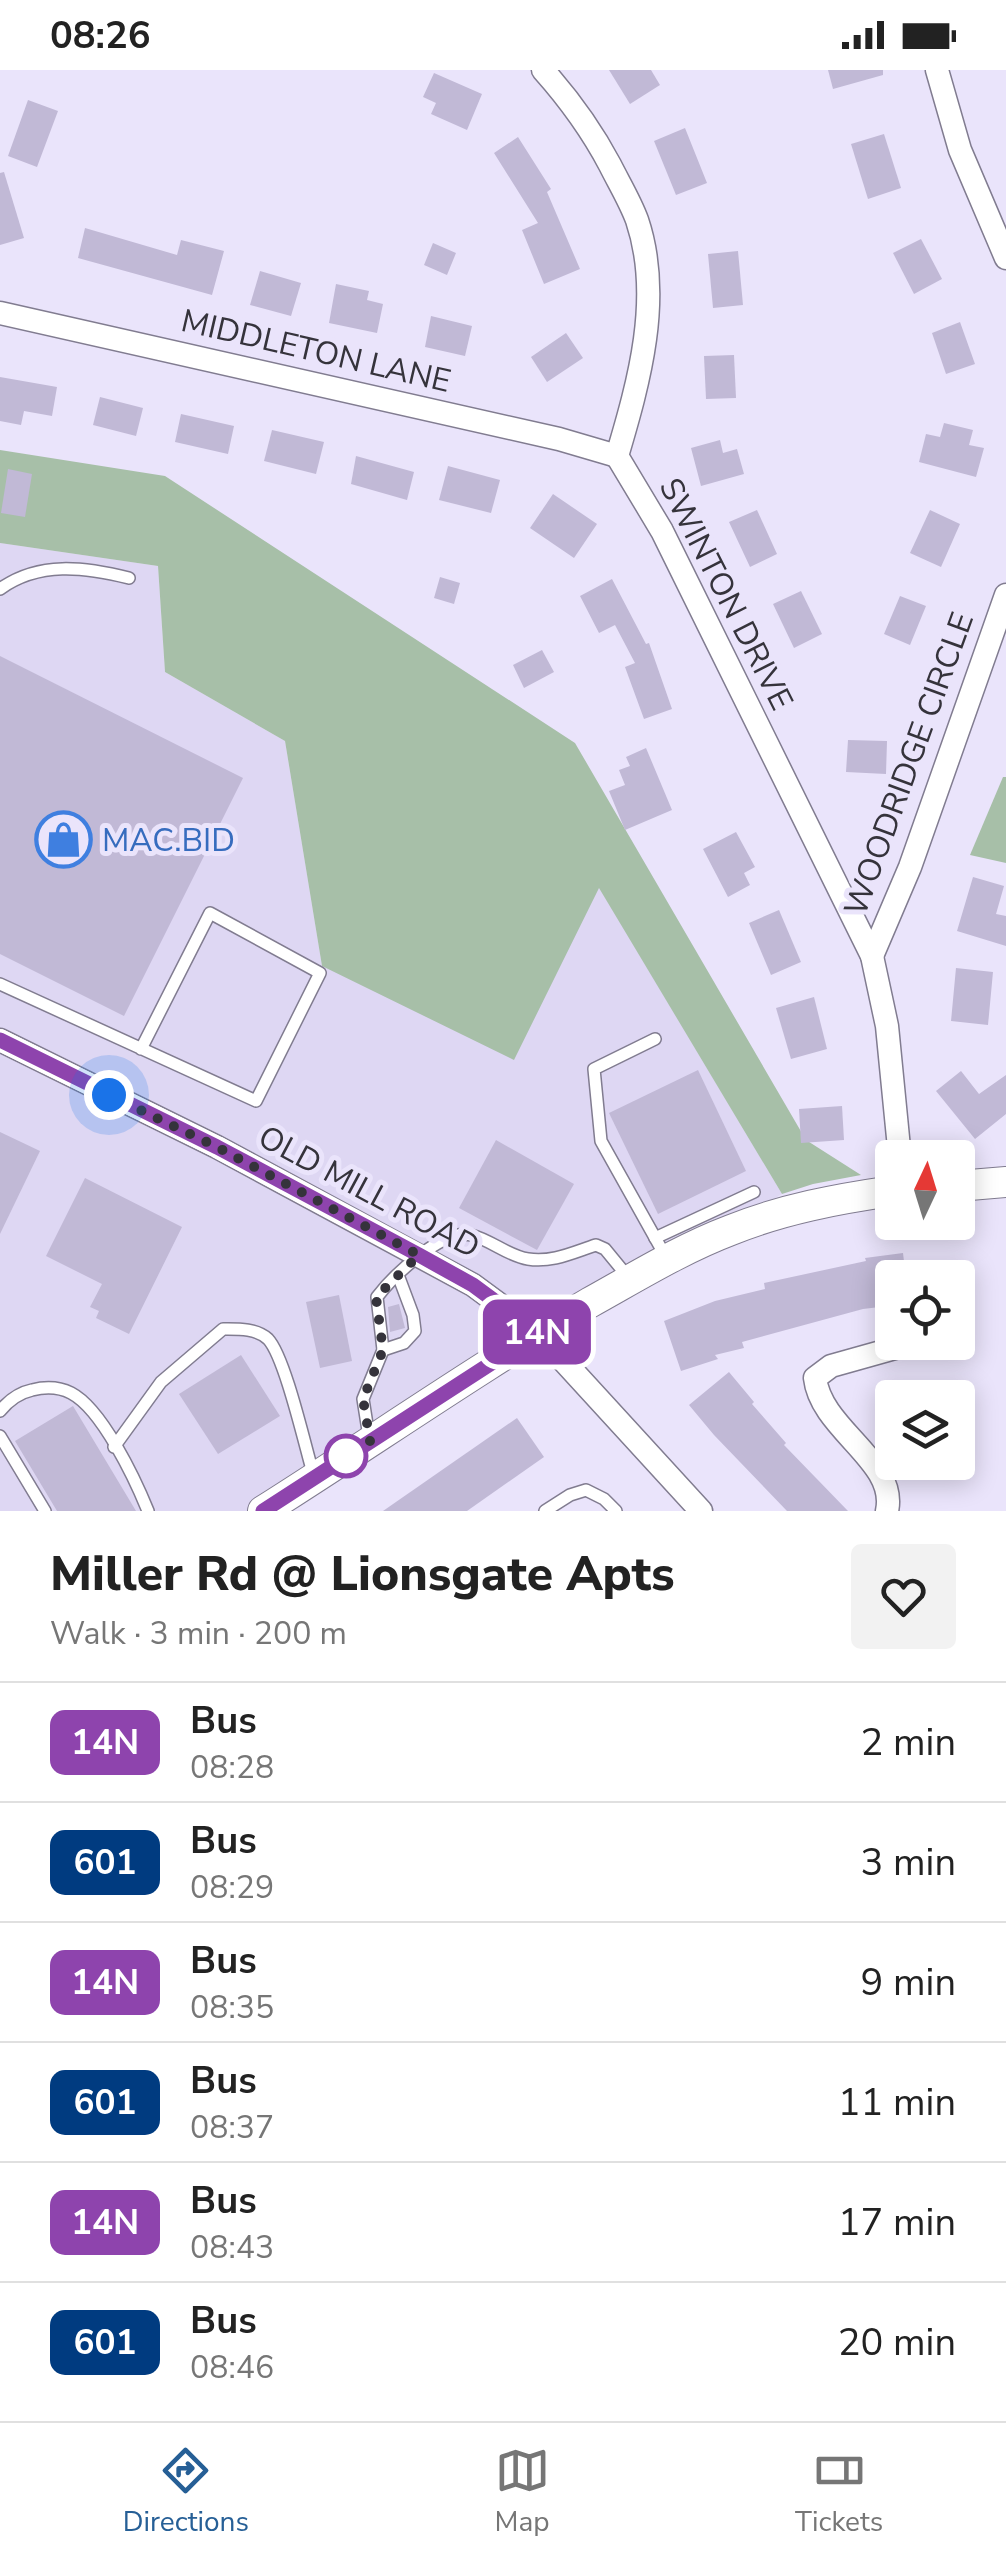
<!DOCTYPE html>
<html lang="en">
<head>
<meta charset="utf-8">
<style>
	:root { --surface:#fff; --page:#f2f2f2; --text:#222; --muted:#767676; --line:#e0e0e0; --accent:#265f96 }
	body { margin:0; font-family:"Nunito Sans",sans-serif; background:var(--page); color:var(--text); height:100vh; display:flex; flex-direction:column; font-size:38px; white-space:nowrap }
	* { box-sizing:border-box; margin:0 }
	p { font-size:32px; color:var(--muted) }
	.icon { flex:none; width:55px; height:55px; fill:none; stroke:currentColor; stroke-width:2; stroke-linecap:round; stroke-linejoin:round }
	.map { position:relative; height:1441px; overflow:hidden }
	.sheet { display:flex; flex-direction:column; background:var(--surface); flex:1 }
	.sheet>* { flex:none }
	.badge { padding:0 20px; border-radius:15px; font-size:35px; line-height:65px }
	.needle { width:65px; rotate:4deg }
	.fabs { position:absolute; left:875px; top:1070px; display:grid; gap:20px }
	.fabs a { display:grid; place-items:center; width:100px; height:100px; border-radius:10px; background:var(--surface); box-shadow:0 5px 25px #0003; font-size:50px }
	.you { position:absolute; width:50px; height:50px; margin:-25px; border:8px solid #fff; border-radius:50%; background:#1a73e8; box-shadow:0 0 0 15px #1a73e833 }
	.map>.badge { position:absolute; translate:-50% -50%; box-shadow:0 0 0 5px #fff }
	.round { display:grid; place-items:center; flex:none; width:105px; height:105px; border-radius:10px; background:var(--page) }
	.head { display:flex; align-items:center; justify-content:space-between; height:170px; padding:0 50px }
	h1 { font-size:48px; font-weight:800; line-height:75px }
	ul { padding:0; list-style:none }
	li { display:flex; align-items:center; gap:30px; height:120px; padding:0 50px; border-top:2px solid var(--line) }
	li div { flex:1 }
	li b { display:block; font-size:38px }
	li em { font-style:normal }
	li .badge { min-width:110px; font-weight:700; text-align:center }
	.status { display:flex; justify-content:space-between; align-items:center; height:70px; padding:0 50px; background:var(--surface); direction:ltr }
	.status svg { height:28px; fill:currentColor }
	.menu { display:flex; justify-content:space-around; align-items:center; height:140px; border-top:2px solid var(--line); background:var(--surface); font-size:28px; color:var(--muted) }
	.menu a { display:grid; justify-items:center; gap:5px }
	.menu .current { color:var(--accent) }
	.map>svg:first-child { display:block }
</style>
</head>
<body>
<div class="status"><b>08:26</b><svg viewBox="0 0 49 12"><path d="M0 12V9h3v3zM5 12V6h3v6zM10 12V3h3v9zM15 12V0h3v12zM26 1h20v11H26zM47 4h2v5h-2z"/></svg></div>
<div class="map">
<svg width="1006" height="1441" viewBox="0 0 1006 1441">
	<rect width="100%" height="100%" fill="#eae4fb"/>
	<!-- built -->
	<polygon fill="#ded7f3" points="0,473 158,496 165,602 285,671 322,896 599,817 782,1124 540,1269 272,1441 0,1441"/>
	<!-- forest -->
	<g fill="#a7bfa8">
		<polygon points="0,380 165,406 575,673 806,1070 861,1105 813,1114 782,1124 599,818 514,990 322,896 285,671 165,602 158,496 0,473"/>
		<polygon points="1003,707 1006,707 1006,793 970,785"/>
	</g>
	<!-- building -->
	<g fill="#c1b9d6">
		<polygon points="609,0 651,0 660,15 630,34"/>
		<polygon points="828,0 883,0 883,5 833,19"/>
		<polygon points="434,3 482,24 467,60 431,44 436,33 423,27"/>
		<polygon points="28,30 58,41 37,97 8,86"/>
		<polygon points="685,58 707,113 676,125 654,71"/>
		<polygon points="884,64 901,118 868,129 851,74"/>
		<polygon points="518,67 551,119 547,122 580,199 544,214 522,160 538,153 494,83"/>
		<polygon points="4,102 24,168 0,175 0,103"/>
		<polygon points="85,158 177,185 181,170 224,181 212,225 78,188"/>
		<polygon points="921,169 942,209 914,224 893,183"/>
		<polygon points="433,173 456,183 447,205 424,195"/>
		<polygon points="738,181 743,235 713,238 708,184"/>
		<polygon points="260,201 301,213 291,246 250,235"/>
		<polygon points="336,214 369,221 367,230 383,234 377,263 329,253"/>
		<polygon points="431,246 472,256 465,286 425,277"/>
		<polygon points="960,252 975,294 946,304 932,263"/>
		<polygon points="566,263 583,288 547,312 531,287"/>
		<polygon points="734,285 736,328 706,329 704,286"/>
		<polygon points="0,307 57,317 52,346 24,341 21,355 0,351"/>
		<polygon points="100,327 143,338 136,366 93,355"/>
		<polygon points="181,344 234,356 228,384 175,372"/>
		<polygon points="944,353 973,360 969,375 984,378 976,407 919,392 926,364 940,367"/>
		<polygon points="272,360 324,372 316,404 264,391"/>
		<polygon points="720,370 723,383 737,379 744,404 701,416 691,378"/>
		<polygon points="356,386 414,402 407,430 351,414"/>
		<polygon points="448,396 500,410 491,443 439,430"/>
		<polygon points="8,399 32,404 25,447 1,443"/>
		<polygon points="553,424 597,454 574,488 530,458"/>
		<polygon points="757,440 777,484 750,497 729,452"/>
		<polygon points="930,440 960,454 941,497 910,483"/>
		<polygon points="440,507 460,513 454,534 434,528"/>
		<polygon points="612,509 646,574 649,573 672,639 644,649 625,597 635,593 615,555 599,563 580,526"/>
		<polygon points="801,521 822,564 794,578 773,534"/>
		<polygon points="900,526 926,536 910,575 884,564"/>
		<polygon points="542,580 554,602 524,618 513,595"/>
		<polygon points="0,586 243,708 124,946 0,884"/>
		<polygon points="848,670 887,671 886,704 846,702"/>
		<polygon points="646,678 672,740 625,760 609,721 625,715 619,700 630,696 626,687"/>
		<polygon points="736,762 755,797 744,803 750,815 728,827 703,779"/>
		<polygon points="973,807 1004,816 996,844 1006,846 1006,876 957,861"/>
		<polygon points="779,840 801,892 771,905 749,853"/>
		<polygon points="956,898 993,902 988,955 951,951"/>
		<polygon points="814,927 827,979 791,989 776,938"/>
		<polygon points="698,1000 746,1101 658,1144 609,1043"/>
		<polygon points="961,1001 979,1024 1006,1005 1006,1044 975,1069 936,1021"/>
		<polygon points="842,1036 844,1070 801,1073 799,1039"/>
		<polygon points="0,1062 40,1081 0,1164"/>
		<polygon points="496,1070 574,1114 537,1180 459,1138"/>
		<polygon points="85,1108 182,1157 129,1264 96,1248 99,1241 90,1237 102,1214 46,1186"/>
		<polygon points="903,1183 906,1208 892,1208 892,1232 887,1233 888,1236 863,1239 742,1272 744,1278 715,1285 718,1289 681,1301 664,1251 715,1231 765,1219 764,1213 866,1191 865,1188"/>
		<polygon points="339,1225 352,1291 320,1298 306,1232"/>
		<polygon points="399,1234 405,1258 390,1262 388,1237"/>
		<polygon points="241,1285 280,1346 218,1384 179,1324"/>
		<polygon points="729,1302 754,1332 752,1334 786,1373 784,1375 848,1441 787,1441 714,1365 689,1335"/>
		<polygon points="73,1336 136,1441 57,1441 15,1371"/>
		<polygon points="517,1348 544,1387 467,1441 383,1441"/>
	</g>
	<g fill="none" stroke-linecap="round" stroke-linejoin="round">
		<defs>
			<g id="service">
				<path d="M0,519c39,-28 84,-22 129,-11"/>
				<polyline points="0,914 256,1031 320,903 210,843 141,979"/>
				<polyline points="655,969 594,999 601,1071 667,1189"/>
				<polyline points="655,1168 754,1122"/>
				<polyline points="383,1280 404,1273 415,1261 413,1245 398,1205"/>
				<path d="M0,1341c9,-11 18,-18 32,-21 12,-3 27,-3 39,3 31,16 64,86 77,118"/>
				<polyline points="0,1366 45,1441"/>
				<path d="M369,1367l-6,-38 20,-49 -6,-53c16,-21 66,-69 94,-62 20,5 37,21 57,24 24,4 46,-7 68,-14l9,4 23,28"/>
				<path d="M114,1377l47,-65 62,-53c14,0 33,-1 45,10 17,18 37,107 45,134"/>
				<polyline points="545,1441 570,1425 586,1420 604,1429 616,1441"/>
			</g>
			<g id="minor">
				<path d="M543,0c25,28 49,61 67,95 9,18 20,36 27,55 26,77 2,162 -20,236l45,75 210,425 15,70 13,132"/>
				<polyline points="937,0 960,80 1006,188"/>
				<polyline points="0,243 559,369 617,386"/>
				<polyline points="872,886 910,797 1006,525"/>
				<polyline points="0,970 217,1077 473,1215 538,1263 701,1441"/>
				<path d="M887,1441c11,-50 -66,-81 -72,-133l16,-12 82,-23"/>
			</g>
			<g id="tertiary">
				<polyline points="958,1116 1006,1112"/>
				<path d="M263,1441c109,-69 215,-143 326,-208 47,-26 92,-54 142,-73 52,-21 106,-31 161,-39"/>
			</g>
		</defs>
		<!-- service casing -->
		<use href="#service" stroke="#817c90" stroke-width="14"/>
		<!-- minor casing -->
		<use href="#minor" stroke="#817c90" stroke-width="25"/>
		<!-- tertiary casing -->
		<use href="#tertiary" stroke="#817c90" stroke-width="32"/>
		<!-- service -->
		<use href="#service" stroke="#fff" stroke-width="11"/>
		<!-- minor -->
		<use href="#minor" stroke="#fff" stroke-width="22"/>
		<!-- tertiary -->
		<use href="#tertiary" stroke="#fff" stroke-width="30"/>
	</g>
	<g fill="none" stroke-linecap="round" stroke-linejoin="round">
		<defs>
			<polyline id="line" points="0,970 217,1077 419,1185 473,1215 538,1263 263,1441"/>
		</defs>
		<!-- line casing -->
		<use href="#line" stroke="#fff" stroke-width="22"/>
		<!-- line -->
		<use href="#line" stroke="#8e44ad" stroke-width="15"/>
		<!-- walk -->
		<polyline stroke="#35333b" stroke-width="10" stroke-dasharray="0 18" points="109,1025 217,1077 419,1185 376,1227 383,1280 363,1329 370,1371 346,1386"/>
	</g>
	<!-- icons -->
	<defs>
		<symbol id="shop-ring" viewBox="-11 -11 22 22"><circle r="9.5" fill="#eae4fb" stroke="#3f7fe0" stroke-width="1.5"/><path d="M-5-2.5h2.3a2.7 3.5 0 0 1 5.4 0H5L5.5 6h-11ZM-1.5-2.5h3a1.5 2.3 0 0 0-3 0Z" fill="#3f7fe0"/></symbol>
	</defs>
	<g fill-rule="evenodd">
		<use href="#shop-ring" x="32" y="738" width="63" height="63"/>
	</g>
	<!-- markers -->
	<circle fill="#fff" stroke="#8e44ad" stroke-width="5" cx="346" cy="1386" r="20"/>
	<g text-anchor="middle" dominant-baseline="central" stroke-width="10" stroke-linejoin="round" paint-order="stroke">
		<!-- street labels -->
		<g font-size="32" fill="#35333b" stroke="#eae4fb">
			<text transform="translate(316 281) rotate(13)">MIDDLETON LANE</text>
			<text transform="translate(726 524) rotate(63)">SWINTON DRIVE</text>
			<text transform="translate(909 694) rotate(-70)">WOODRIDGE CIRCLE</text>
			<text transform="translate(369 1122) rotate(28)">OLD MILL ROAD</text>
		</g>
		<!-- shop labels -->
		<g font-size="32" fill="#366cbe" stroke="#eae4fb" text-anchor="start">
			<text x="102" y="770">MAC.BID</text>
		</g>
	</g>
</svg>
<div class="fabs">
<a><svg class="needle" viewBox="-14 -14 28 28"><path d="M0-13l5 13h-10z" fill="#e53935"/><path d="M0 13l5-13h-10z" fill="#767676"/></svg></a>
<a><svg class="icon" aria-label="locate" viewBox="0 0 24 24"><circle cx="12" cy="12" r="6"/><path d="M12 2v4M12 18v4M2 12h4M18 12h4"/></svg></a>
<a><svg class="icon" aria-label="layers" viewBox="0 0 24 24"><path d="M12 4l9 5-9 5-9-5zM3 14l9 5 9-5"/></svg></a>
</div>
<div class="you" style="left:109px;top:1025px"></div>
<b class="badge" style="left:537px;top:1262px;background:#8e44ad;color:#fff">14N</b>
</div>
<section class="sheet">
<div class="head"><div><h1>Miller Rd @ Lionsgate Apts</h1><p>Walk · 3 min · 200 m</p></div><a class="round"><svg class="icon" aria-label="heart" viewBox="0 0 24 24"><path d="M12 20l-8-8c-3-5 5-10 8-4 3-6 11-1 8 4z"/></svg></a></div>
<ul>
<li><span class="badge" style="background:#8e44ad;color:#fff">14N</span><div><b>Bus</b><p>08:28</p></div><em>2 min</em></li>
<li><span class="badge" style="background:#003b80;color:#fff">601</span><div><b>Bus</b><p>08:29</p></div><em>3 min</em></li>
<li><span class="badge" style="background:#8e44ad;color:#fff">14N</span><div><b>Bus</b><p>08:35</p></div><em>9 min</em></li>
<li><span class="badge" style="background:#003b80;color:#fff">601</span><div><b>Bus</b><p>08:37</p></div><em>11 min</em></li>
<li><span class="badge" style="background:#8e44ad;color:#fff">14N</span><div><b>Bus</b><p>08:43</p></div><em>17 min</em></li>
<li><span class="badge" style="background:#003b80;color:#fff">601</span><div><b>Bus</b><p>08:46</p></div><em>20 min</em></li>
</ul>
</section>
<nav class="menu">
<a class="current"><svg class="icon" aria-label="directions" viewBox="0 0 24 24"><path d="M12 3l9 9-9 9-9-9zM9 14v-3h6M13 9l2 2-2 2"/></svg>Directions</a>
<a><svg class="icon" aria-label="map" viewBox="0 0 24 24"><path d="M3 6l6-2 6 2 6-2v14l-6 2-6-2-6 2zM9 4v14M15 6v14"/></svg>Map</a>
<a><svg class="icon" aria-label="tickets" viewBox="0 0 24 24"><path d="M3 7h18v10H3zM15 7v10"/></svg>Tickets</a>
</nav>
</body>
</html>
